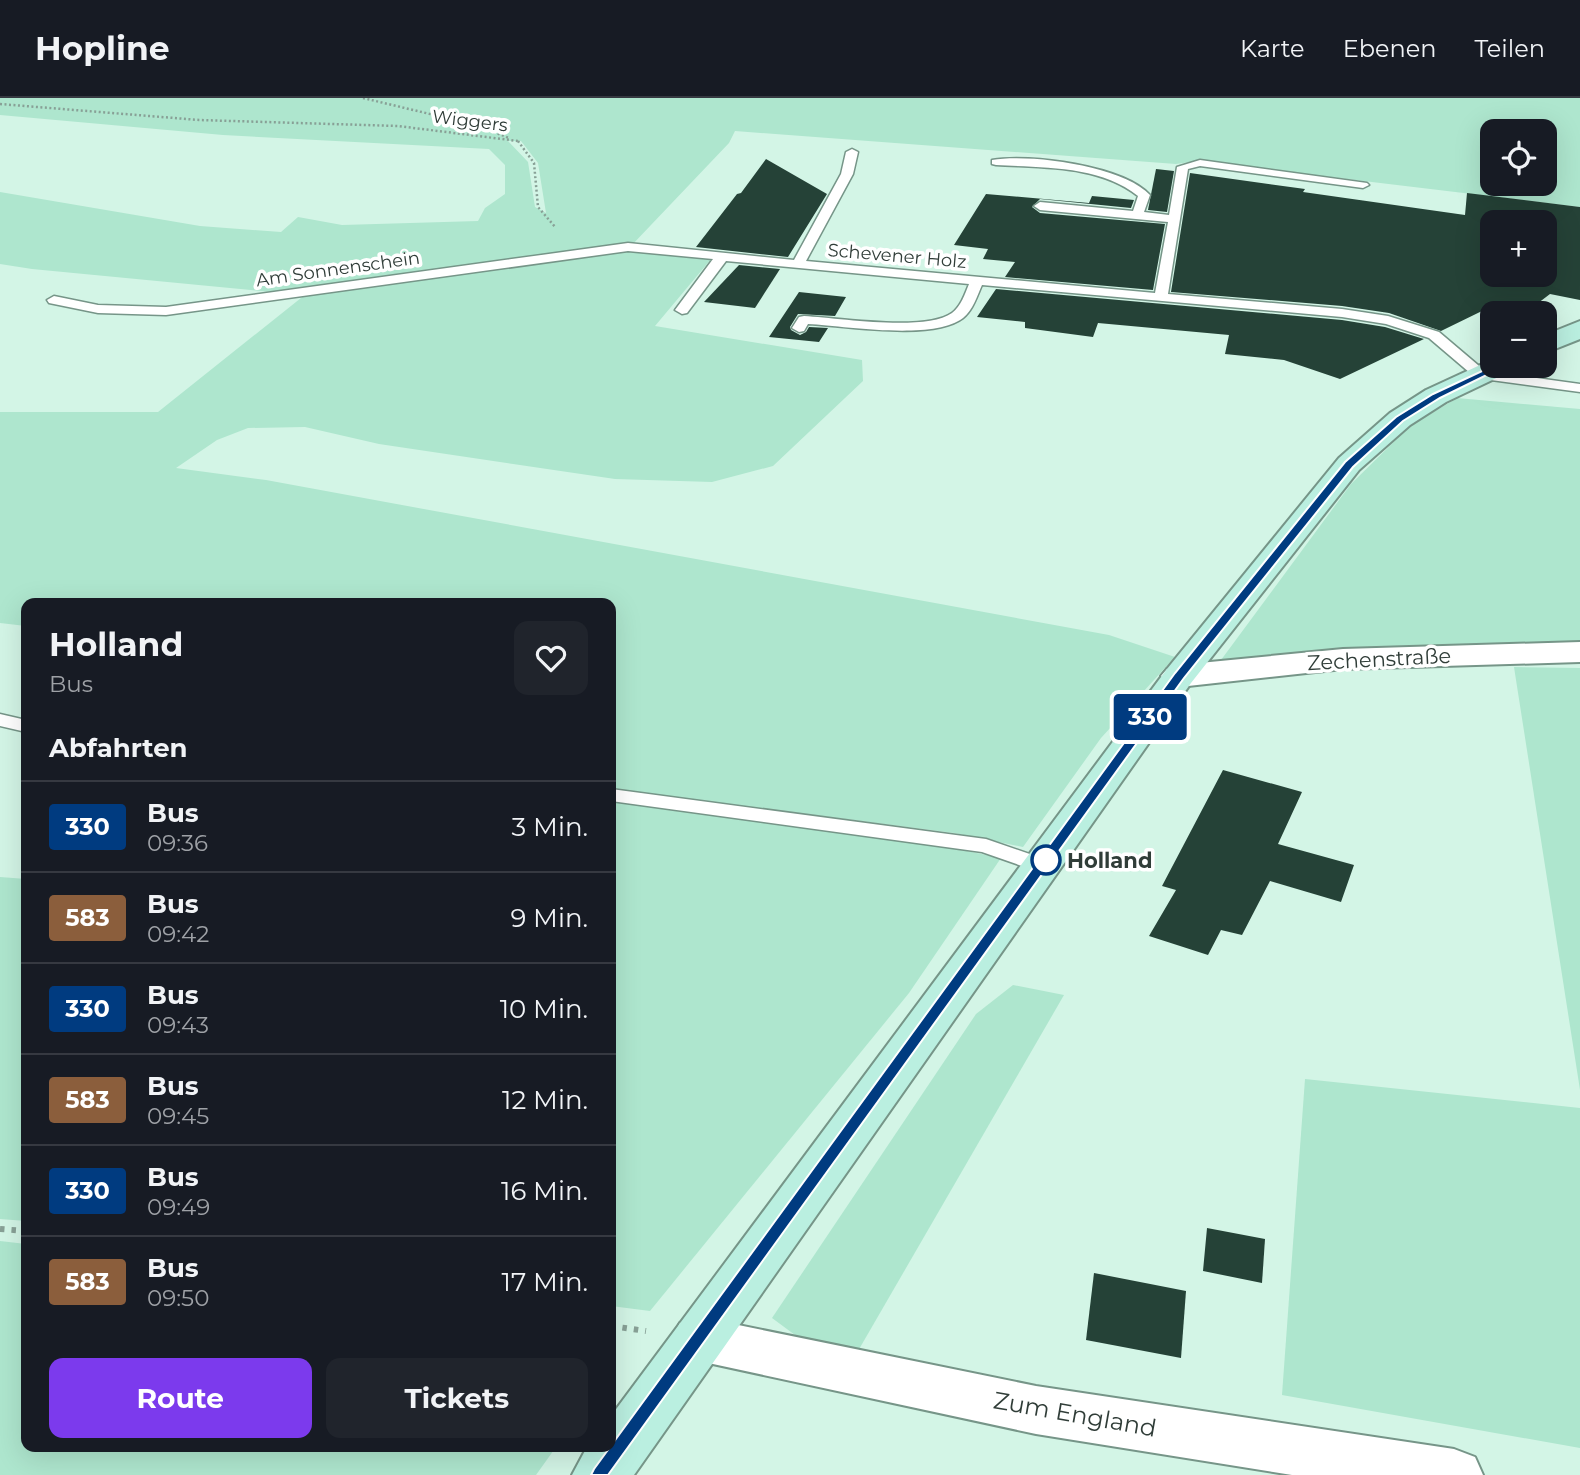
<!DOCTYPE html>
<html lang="de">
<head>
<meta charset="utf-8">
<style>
	:root { --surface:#171b24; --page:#20242c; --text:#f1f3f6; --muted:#9ea1a6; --line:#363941; --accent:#7c3aed }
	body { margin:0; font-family:Montserrat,sans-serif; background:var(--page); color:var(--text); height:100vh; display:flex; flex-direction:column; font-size:26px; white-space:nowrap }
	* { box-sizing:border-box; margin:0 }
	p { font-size:23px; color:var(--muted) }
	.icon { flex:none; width:38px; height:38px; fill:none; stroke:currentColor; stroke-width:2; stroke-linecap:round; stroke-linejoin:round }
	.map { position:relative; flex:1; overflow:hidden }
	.side { position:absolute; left:21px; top:500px; width:595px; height:854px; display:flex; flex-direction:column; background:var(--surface); border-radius:14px; box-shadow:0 7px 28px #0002 }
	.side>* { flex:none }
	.badge { padding:0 14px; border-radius:5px; font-size:24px; line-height:46px }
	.tools { position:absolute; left:1480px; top:21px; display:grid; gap:14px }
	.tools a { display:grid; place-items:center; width:77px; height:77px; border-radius:14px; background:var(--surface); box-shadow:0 7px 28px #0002; font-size:35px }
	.map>.badge { position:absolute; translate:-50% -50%; box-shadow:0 0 0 4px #fff }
	h2 { padding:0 28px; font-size:26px; line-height:63px }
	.round { display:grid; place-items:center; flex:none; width:74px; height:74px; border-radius:14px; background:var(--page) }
	.overview { display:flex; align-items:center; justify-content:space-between; height:119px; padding:0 28px }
	h1 { font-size:33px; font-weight:700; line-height:52px }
	.button { display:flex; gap:14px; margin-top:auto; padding:14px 28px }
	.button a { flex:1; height:80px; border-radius:14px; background:var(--accent); color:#fff; font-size:28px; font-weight:700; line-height:80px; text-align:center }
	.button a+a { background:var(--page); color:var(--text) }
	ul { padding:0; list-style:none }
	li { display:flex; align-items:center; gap:21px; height:91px; padding:0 28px; border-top:2px solid var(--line) }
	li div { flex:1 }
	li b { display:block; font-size:26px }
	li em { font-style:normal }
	li .badge { min-width:77px; font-weight:700; text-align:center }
	header { display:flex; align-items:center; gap:42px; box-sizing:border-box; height:98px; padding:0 35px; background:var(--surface); border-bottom:2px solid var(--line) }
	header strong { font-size:33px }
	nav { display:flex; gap:38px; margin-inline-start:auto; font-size:24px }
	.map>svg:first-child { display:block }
</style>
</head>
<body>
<header>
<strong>Hopline</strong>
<nav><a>Karte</a><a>Ebenen</a><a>Teilen</a></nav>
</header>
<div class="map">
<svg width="1580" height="1377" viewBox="0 0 1580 1377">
	<rect width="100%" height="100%" fill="#d3f5e6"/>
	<!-- green -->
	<g fill="#aee6ce" fill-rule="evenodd">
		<path d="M0,0h1580v109l-383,-46 -21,3 -441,-33 -6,12 -98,103 -360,46 -239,-23 -32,-5v-72l200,34 81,6 17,-15 44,8 136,-4 7,-13 20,-14v-29l-16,-16 -266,-14 -223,-20zM1493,33h52v53h-52zM508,43h13l17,22 8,50 -11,-6 -7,-45z"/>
		<polygon points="631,152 712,160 655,228 862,262 863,283 773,368 712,384 615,381 379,346 305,329 248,330 217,342 176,370 266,382 1109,537 1175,559 1101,640 1023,749 954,735 611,691 611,506 26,506 26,528 0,525 0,314 158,314 306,196"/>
		<polygon points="1457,300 1580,311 1580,548 1499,549 1221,562 1351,386 1410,328"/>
		<polygon points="1514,569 1580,570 1580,992"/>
		<polygon points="611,703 918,743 1001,760 909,895 650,1213 611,1208"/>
		<polygon points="0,779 26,781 26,1123 0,1121"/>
		<polygon points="1013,887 1064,897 858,1253 818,1254 772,1220 976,916"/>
		<polygon points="1305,981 1580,1010 1580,1350 1282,1297"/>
		<polygon points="0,1143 26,1146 26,1349 556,1349 536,1377 0,1377"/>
	</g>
	<!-- building -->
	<g fill="#254237" fill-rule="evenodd">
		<polygon points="766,61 827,96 788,159 696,149 737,96 741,95"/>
		<polygon points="1156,71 1174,73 1167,114 1148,112"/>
		<path d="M1190,75l115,16 -2,3 162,23 2,-22 113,14v93l-30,-6 -25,19 -43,-2 -41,20 -52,-18 -47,-7 -171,-14zM1493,124h52v53h-52z"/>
		<polygon points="986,96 1089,105 1092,98 1134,102 1131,110 1040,101 1032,109 1040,115 1165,126 1153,192 1005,179 1015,164 983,161 988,151 954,147"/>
		<polygon points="739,167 780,171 755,210 704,204"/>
		<polygon points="996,191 1342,222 1385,229 1424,241 1340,281 1284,262 1225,256 1229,237 1098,225 1093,239 1025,230 1025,224 977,219"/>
		<polygon points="799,194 846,199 835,218 798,216 790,229 791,232 800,237 806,234 809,229 828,230 819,244 769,239"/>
		<polygon points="1223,672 1302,694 1278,746 1354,767 1341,804 1270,783 1242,837 1221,832 1208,857 1149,838 1176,792 1162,788"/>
		<polygon points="1207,1130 1265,1141 1262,1185 1203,1173"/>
		<polygon points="1094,1175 1186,1193 1181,1260 1086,1242"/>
	</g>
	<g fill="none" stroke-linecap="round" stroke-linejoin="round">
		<defs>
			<g id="lane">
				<path d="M852,51l6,3 -5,22 -47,87 349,32 13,-71 -128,-12 -6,-4 6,-4 93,9 5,-15c-39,-31 -95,-28 -142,-31l-4,-1v-4c37,-7 132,6 158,35l-6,17 25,3 8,-48 23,-7 167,23 2,2 -6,3 -163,-22 -12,3 -20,125 174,15 46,7 51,16 46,39 95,13v8l-104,-14 -47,-40 -43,-14 -44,-7 -360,-32c-5,11 -9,25 -19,33 -30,23 -118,8 -155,6l-4,7 -5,1 -7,-4 7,-11 5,-1c35,2 121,16 148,-3 9,-7 13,-19 17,-29l-243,-23 -39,52 -5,1 -7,-4 38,-51 -85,-8 -462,64 -68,-2 -49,-10 -2,-3 7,-4 44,9 68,2 462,-64 166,17 47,-86 5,-22z"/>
				<polygon points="0,616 26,622 26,634 0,628"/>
				<polygon points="611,691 986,741 1050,763 1053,768 1050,773 1042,775 982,754 611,703"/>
			</g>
			<g id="street">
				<polygon points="1580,544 1580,564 1343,571 1179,589 1167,585 1161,578 1167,571 1179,567 1343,551"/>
				<polygon points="699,1219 1036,1288 1454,1351 1475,1359 1483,1377 1292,1377 1036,1336 699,1263 680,1257 672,1241 680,1225"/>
			</g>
			<g id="secondary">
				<polygon points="1580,223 1580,241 1545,255 1545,237"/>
				<polygon points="1491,262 1493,262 1493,268 1513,268 1509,274 1446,304 1410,327 1359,372 1191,585 634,1377 572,1377 587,1349 611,1349 611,1318 1167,571 1339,360 1390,315 1426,292"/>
			</g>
		</defs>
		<!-- lane casing -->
		<use href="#lane" stroke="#769588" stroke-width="3"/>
		<!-- street casing -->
		<use href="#street" stroke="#769588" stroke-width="4"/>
		<!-- secondary casing -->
		<use href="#secondary" stroke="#769588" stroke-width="4"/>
		<!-- path-far1 -->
		<g stroke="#88a096" stroke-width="2.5" stroke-dasharray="2 2.5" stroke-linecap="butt">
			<polyline points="363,0 476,27 509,40"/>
			<polyline points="0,6 199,22 398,28 518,43"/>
			<polyline points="518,43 534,65 538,109 556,130"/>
		</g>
		<!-- path -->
		<g stroke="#88a096" stroke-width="6" stroke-dasharray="4.5 7" stroke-linecap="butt">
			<polyline points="0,1131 26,1133"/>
			<polyline points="611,1228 646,1233"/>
		</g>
		<!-- lane -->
		<use href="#lane" fill="#fff" fill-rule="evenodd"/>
		<!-- street -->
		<use href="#street" fill="#fff" fill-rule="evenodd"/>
		<!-- secondary -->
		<use href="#secondary" fill="#baefe0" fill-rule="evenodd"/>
	</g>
	<!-- line -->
	<polygon fill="#003b80" stroke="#fff" stroke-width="2" points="1497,266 1505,268 1440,300 1403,323 1353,369 1184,580 608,1377 591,1377 594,1371 1175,575 1345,364 1396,319 1433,296"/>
	<!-- markers -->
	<circle fill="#fff" stroke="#003b80" stroke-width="3.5" cx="1046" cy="762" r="14"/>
	<g text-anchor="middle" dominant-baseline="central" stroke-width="7" stroke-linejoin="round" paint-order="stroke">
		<!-- far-street labels -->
		<g font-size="18" fill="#303d38" stroke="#fff">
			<text transform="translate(470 23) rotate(7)">Wiggers</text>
			<text transform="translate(897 158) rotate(5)">Schevener Holz</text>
			<text transform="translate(338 171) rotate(-8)">Am Sonnenschein</text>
		</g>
		<!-- street labels -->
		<g font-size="21" fill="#303d38" stroke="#fff">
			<text transform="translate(1379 561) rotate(-3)">Zechenstraße</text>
		</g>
		<!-- stop labels -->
		<g font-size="21" font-weight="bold" fill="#303d38" stroke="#fff" text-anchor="start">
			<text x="1067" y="762">Holland</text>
		</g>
		<!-- near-street labels -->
		<g font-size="24" fill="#303d38" stroke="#fff">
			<text transform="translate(1075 1316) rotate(10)">Zum England</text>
		</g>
	</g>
</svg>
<div class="tools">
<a><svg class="icon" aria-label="locate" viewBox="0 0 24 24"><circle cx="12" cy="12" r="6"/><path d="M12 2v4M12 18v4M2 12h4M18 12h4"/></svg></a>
<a>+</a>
<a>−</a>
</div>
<b class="badge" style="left:1150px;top:619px;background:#003b80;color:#fff">330</b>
<section class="side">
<div class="overview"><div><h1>Holland</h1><p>Bus</p></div><a class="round"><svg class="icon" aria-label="heart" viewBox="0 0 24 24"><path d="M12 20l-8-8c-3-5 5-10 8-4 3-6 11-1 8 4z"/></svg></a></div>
<h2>Abfahrten</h2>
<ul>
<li><span class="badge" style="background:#003b80;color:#fff">330</span><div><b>Bus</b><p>09:36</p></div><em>3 Min.</em></li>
<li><span class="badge" style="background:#8b5e3c;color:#fff">583</span><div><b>Bus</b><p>09:42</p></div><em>9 Min.</em></li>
<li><span class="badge" style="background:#003b80;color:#fff">330</span><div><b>Bus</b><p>09:43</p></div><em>10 Min.</em></li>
<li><span class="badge" style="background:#8b5e3c;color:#fff">583</span><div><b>Bus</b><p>09:45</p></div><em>12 Min.</em></li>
<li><span class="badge" style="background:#003b80;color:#fff">330</span><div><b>Bus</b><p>09:49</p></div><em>16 Min.</em></li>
<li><span class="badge" style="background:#8b5e3c;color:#fff">583</span><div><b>Bus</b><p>09:50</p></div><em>17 Min.</em></li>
</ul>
<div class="button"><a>Route</a><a>Tickets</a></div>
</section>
</div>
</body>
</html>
